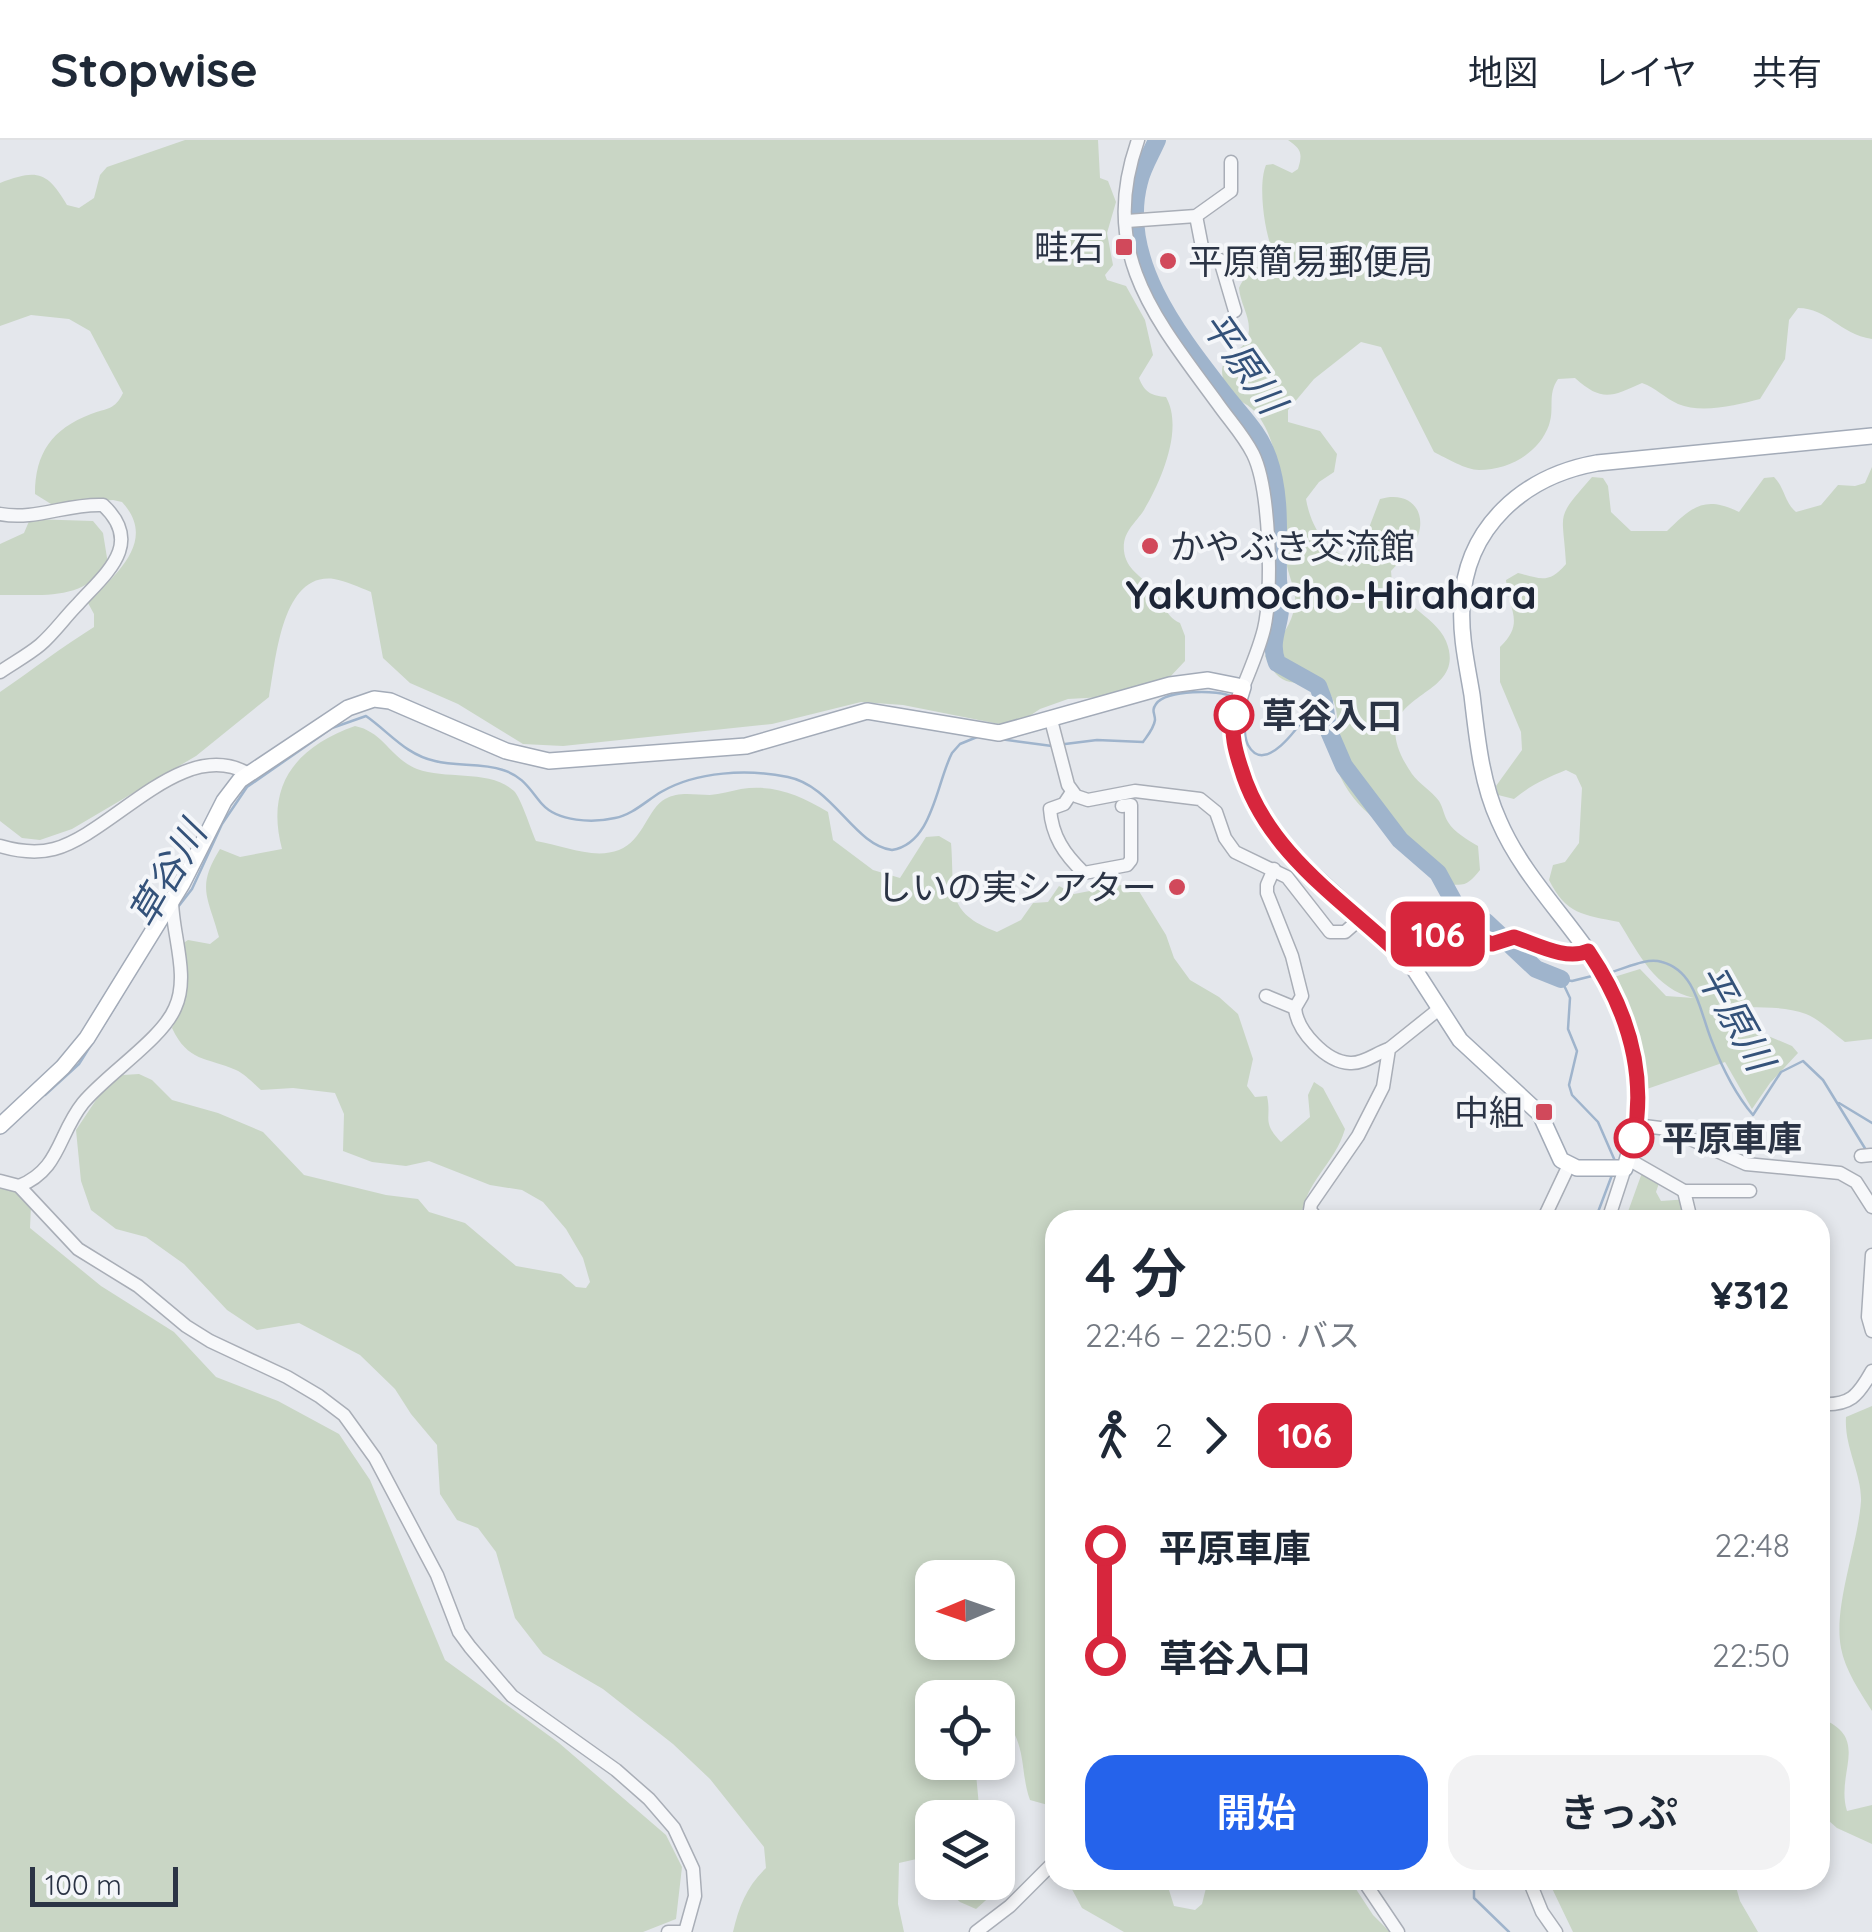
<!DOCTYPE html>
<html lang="ja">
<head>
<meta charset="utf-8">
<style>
	:root { --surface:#fff; --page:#f2f2f3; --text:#1f2937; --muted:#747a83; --line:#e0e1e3; --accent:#2563eb }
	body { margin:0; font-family:Quicksand,"Noto Sans JP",sans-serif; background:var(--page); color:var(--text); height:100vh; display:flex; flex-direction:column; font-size:38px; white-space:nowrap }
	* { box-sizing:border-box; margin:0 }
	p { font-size:32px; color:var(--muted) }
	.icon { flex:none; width:55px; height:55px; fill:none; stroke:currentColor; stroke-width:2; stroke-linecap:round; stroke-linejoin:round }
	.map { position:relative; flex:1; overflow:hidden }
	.details { position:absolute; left:1045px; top:1070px; width:785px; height:680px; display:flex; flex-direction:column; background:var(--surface); border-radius:30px; box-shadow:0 5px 15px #0003 }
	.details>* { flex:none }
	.badge { padding:0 20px; border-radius:15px; font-size:35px; line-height:65px }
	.needle { width:65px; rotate:268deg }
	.controls { position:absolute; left:915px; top:1420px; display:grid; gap:20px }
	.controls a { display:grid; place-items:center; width:100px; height:100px; border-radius:20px; background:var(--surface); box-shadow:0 5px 15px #0003; font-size:50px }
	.scale { position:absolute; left:30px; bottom:25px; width:148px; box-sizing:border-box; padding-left:10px; border:5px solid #2b3445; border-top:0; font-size:28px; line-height:35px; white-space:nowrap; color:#2b3445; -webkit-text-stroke:8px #f4f6f9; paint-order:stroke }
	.map>.badge { position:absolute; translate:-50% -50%; box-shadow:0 0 0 5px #fff }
	.legs { display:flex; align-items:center; gap:15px; height:110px; padding:0 40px; font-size:32px }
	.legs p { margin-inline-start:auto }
	.overview { display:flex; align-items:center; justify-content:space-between; height:170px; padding:0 40px }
	h1 { font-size:55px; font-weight:600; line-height:75px }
	.button { display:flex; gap:20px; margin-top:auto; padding:20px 40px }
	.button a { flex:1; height:115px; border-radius:30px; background:var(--accent); color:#fff; font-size:40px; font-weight:600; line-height:115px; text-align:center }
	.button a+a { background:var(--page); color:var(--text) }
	ul { padding:0 40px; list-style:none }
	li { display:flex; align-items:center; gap:35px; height:110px; font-size:38px }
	li i { display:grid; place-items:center; width:15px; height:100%; margin:0 12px; background:currentColor }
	li i::after { content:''; width:25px; height:25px; margin:-12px; border:8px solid; border-radius:50%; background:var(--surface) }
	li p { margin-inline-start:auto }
	li:first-child i { background:linear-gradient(#0000 50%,currentColor 0) }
	li:last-child i { background:linear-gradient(currentColor 50%,#0000 0) }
	header { display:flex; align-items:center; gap:60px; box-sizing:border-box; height:140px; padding:0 50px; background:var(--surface); border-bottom:2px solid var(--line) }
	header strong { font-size:48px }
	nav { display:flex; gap:55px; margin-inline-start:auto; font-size:35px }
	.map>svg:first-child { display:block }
</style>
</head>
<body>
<header>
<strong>Stopwise</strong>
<nav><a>地図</a><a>レイヤ</a><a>共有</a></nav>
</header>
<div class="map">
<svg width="1872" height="1792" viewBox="0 0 1872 1792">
	<rect width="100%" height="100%" fill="#e4e7ec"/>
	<!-- green -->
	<g fill="#c9d6c5" fill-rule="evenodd">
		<path d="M185,0h913l2,38 8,3 8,21 -9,31 6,32 -8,10 2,5 19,6 19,34 8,35 -14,23c5,14 13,18 27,19 18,32 -5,84 -22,113 -9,14 -22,22 -20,41 2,18 17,25 28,37 13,13 11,27 28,35l5,13v25l-16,17 -65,19 -36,2 -28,10 -12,8 -29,7 -96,-19 -42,-3 -89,22 -209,22 -40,-2 -65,-40 -48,-21 -27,-25 -12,-66c-12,-5 -25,-11 -37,-13 -53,-7 -58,83 -65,118l-73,59 -124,73 -32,11 -18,-2 -22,-17v-129c32,-22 62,-45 94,-65v-13l-6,-11c25,-27 71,-61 34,-101l-9,-2 -62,4 -16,-10c0,-41 17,-65 56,-80 16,-6 24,-4 32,-21l-33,-62 -21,-12 -38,-4 -31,11v-143c37,-14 47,-12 67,22l12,3 15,-10 6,-23 7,-8z"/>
		<path d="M1288,0h584v199c-33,-5 -44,-31 -74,-31l-9,12 -4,39 -25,40c-23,6 -58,15 -82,5 -13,-6 -22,-16 -36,-21 -31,14 -40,19 -67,-5l-17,1c-11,16 -3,29 -9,46 -10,28 -40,45 -70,45 -13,0 -33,-12 -45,-18l-53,-105 -20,-5 -47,37 -26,31v12l32,9 17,23 -3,18 -15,10 -13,17c4,24 18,51 42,58l14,-11 18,-47c34,-10 51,18 33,47 -5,9 -15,17 -22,25 0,31 44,43 55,70 26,64 -93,46 -34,133 7,10 20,17 27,27 4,6 5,15 9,21 6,10 20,18 30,24l2,24c-10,12 -14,17 -30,14 -6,-8 -12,-18 -19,-25 -33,-30 -70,-38 -91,-83 -14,-30 13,-62 -20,-95 -30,4 -42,4 -55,-25 14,-17 26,-28 30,-51 2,-13 -7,-30 -9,-44 -6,-43 0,-112 -30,-148 -10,-13 -26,-12 -32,-31 -9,-27 16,-26 23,-43 7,-18 -7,-34 -8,-51 10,-22 23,-17 33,-39 -8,-20 -14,-65 -6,-84l7,-1 19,9 6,-4c5,-16 3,-20 -10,-29z"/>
		<path d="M1872,327v572l-27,3c-12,-9 -26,-23 -39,-28 -29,-11 -59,-3 -88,-10l24,21 50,21 6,7 -28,30 -18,26 -27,-47 -81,28c-3,-43 -10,-75 -30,-113l26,-8 26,27 28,2c-39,-9 -55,-44 -75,-76 -36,-7 -53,-8 -70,-42l4,-15 12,-3 14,-19 3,-55 -6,-13 -10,-5c-20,8 -35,15 -52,29l-16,-4 -2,-9 26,-36 -1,-18 -21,-50v-35c26,-25 8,-37 6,-67l12,-7c23,6 31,11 48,-9 -3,-55 -12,-43 26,-87l11,1 5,8 3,26 20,19h36c25,-24 37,-36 72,-19l25,-34 10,-1c11,11 10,25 22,35l25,-7 17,-20 17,1 10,-3z"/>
		<path d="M30,379l63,2 10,12 5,31c-26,38 -67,30 -108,31v-51l24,-11z"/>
		<path d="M355,586c29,6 35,32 62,43 29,11 73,0 97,22 7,7 17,39 22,50 26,4 57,19 83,9 24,-9 29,-42 46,-51 14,-8 30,-4 45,-4 10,-1 21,-4 31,-6 33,-5 59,6 87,23l5,28 40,30 27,8 26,-41 13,-1 12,7c4,47 -7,69 46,89l24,-12 12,-17 15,-1 11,-16 15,8 47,-9 16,3 29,47 8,23 16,22 29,17 19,17 15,45 -6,27 8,11 12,-1c5,23 -6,25 14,46l29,-25 -2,-22 6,-13 9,6 22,41c-10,35 -41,53 -44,91h-246v587l-25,-7c-8,-21 -5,-44 -15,-65h-17v-37h-66v64l43,1 5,54 -48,1v55l-11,-15 -22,5 -1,41 6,28h-171c6,-26 14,-46 33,-64l-2,-21 -54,-68 -37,-35 -70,-55 -60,-35 -28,-36 -19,-66 -18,-24 -21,-8 -17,-26 -3,-49 -26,-31 -16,-25 -35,-34 -61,-32 -42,7 -30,-20 -43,-46 -38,-27 -30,-8 -25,-19 -10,-29 -5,-51 30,-45 17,-10 16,-1 13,6 20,20 46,13 45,19 41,43 82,20 32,4 11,13 36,11 51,43 45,8 15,13 10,1 4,-6 -7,-24 -17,-29 -23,-27 -21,-12 -32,-5 -61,-24 -23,5 -34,-4 -29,-11 1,-37 -9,-21 -42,-5 -32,2c-7,-6 -16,-16 -25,-20 -30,-13 -48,-8 -64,-42l12,-24 2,-40 -4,-20 6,-4 22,4 9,-7c-11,-41 -23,-49 1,-88l20,8 42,-8c-17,-64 14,-102 73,-123zM932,1438h66v64h-66z"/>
		<polygon points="1643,1030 1660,1040 1656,1052 1661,1061 1689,1059 1685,1080 1625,1080"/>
		<polygon points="0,1048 11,1048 31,1066 30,1088 101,1146 174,1192 216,1237 278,1261 339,1294 370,1340 445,1520 559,1603 666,1695 682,1727 676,1779 643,1792 0,1792"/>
		<path d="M1872,1266v305c-12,-19 -27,-41 -31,-63 -8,-42 17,-103 20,-147 1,-27 -17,-54 -15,-84z"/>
		<path d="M1820,1578c52,20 15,54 27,93l25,-6v39l-35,-16 -17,-15z"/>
		<polygon points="1067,1740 1128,1740 1149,1749 1169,1750 1174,1766 1195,1770 1202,1764 1208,1740 1350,1740 1373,1775 1390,1792 1124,1792 1082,1768"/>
		<polygon points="1548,1740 1734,1740 1740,1761 1758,1792 1573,1792"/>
		<polygon points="939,1743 997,1743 994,1753 976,1769 960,1762"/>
	</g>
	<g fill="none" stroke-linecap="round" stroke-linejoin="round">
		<!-- stream -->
		<g stroke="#9fb4cc" stroke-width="2.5">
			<path d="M1243,566c3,11 -1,28 5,39 20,37 63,-38 74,-51"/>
			<polyline points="1000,599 1052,606"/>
			<path d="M1065,604l32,-4 46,2c5,-7 11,-14 12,-22 0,-7 -4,-9 1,-16 9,-14 63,-15 77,-7"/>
			<path d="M178,767l14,-18 30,-65 25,-37 85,-59 34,-12c23,16 40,39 69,45 22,6 46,1 68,9 20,6 27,20 39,34 16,18 51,19 73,14 17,-3 31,-17 46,-26 36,-21 87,-23 127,-15 45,9 66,68 104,73 41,-7 44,-66 60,-97l8,-9 17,-7"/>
			<path d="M1608,833c17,-4 37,-16 54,-11 34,9 38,50 49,77 10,26 24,55 42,76l28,-43 22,-11 20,19 43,70"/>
			<polyline points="1596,835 1572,841 1561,839 1570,858 1568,889 1577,911 1569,945 1572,955 1598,982 1615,1021"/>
			<polyline points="45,955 79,924 118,862"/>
			<polyline points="1839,963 1872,983"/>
			<polyline points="1595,1080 1612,1035"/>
			<polyline points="1474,1740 1474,1758 1509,1792"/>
		</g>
		<!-- river -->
		<path stroke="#9fb4cc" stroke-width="18" d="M1157,0c-6,14 -15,28 -18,42 -21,79 42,156 86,213 17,22 34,37 43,63 14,39 9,82 10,122 1,10 3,20 2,31 -2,19 -11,32 -3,52l41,23 6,16 4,27 16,37 56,74 38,33 18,33 30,16 50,47 25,10"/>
		<defs>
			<g id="minor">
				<path d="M1138,0c-40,113 17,178 80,264 12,17 26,32 35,50 17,34 20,138 11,175 -5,20 -13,39 -21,58"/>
				<polyline points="1196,76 1203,112 1220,120 1235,171"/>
				<polyline points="1127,81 1196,76 1231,51 1231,22"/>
				<path d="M0,374c35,7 68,-11 103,-9 42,39 2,69 -25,99 -13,13 -24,29 -38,41 -12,10 -27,18 -40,27"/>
				<polyline points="1051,580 1068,645 1076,656 1088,660 1135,651 1200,659 1216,672 1225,698 1235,712 1287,737 1330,792 1345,792 1360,779"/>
				<path d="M1072,652l-8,12 -14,5c2,27 14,45 34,64l43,-8 4,-5v-55l-9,1"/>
				<path d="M0,706c17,5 35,8 54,3 59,-16 128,-112 193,-76"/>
				<path d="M1411,824c9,-9 17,-23 27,-30 19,-14 35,9 53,10 9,0 15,-5 23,-7 23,7 51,24 74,14"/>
				<polyline points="1266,856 1295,868 1302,856 1292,816 1267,753 1267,745 1274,729"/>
				<path d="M1295,868c2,23 31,54 55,55 14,1 26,-10 39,-14"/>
				<polyline points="1636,985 1668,989 1746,1024 1840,1033 1856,1042 1872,1067"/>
				<polyline points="1861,1016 1871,1015"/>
				<polyline points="1628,1019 1684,1051 1750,1051"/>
				<polyline points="0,1041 19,1046 78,1109 138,1146 186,1186 210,1201 287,1237 319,1256 344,1275 375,1318 437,1435 459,1492 470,1507 512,1556 616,1630 649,1659 674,1688 693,1729 695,1756 685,1792"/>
				<path d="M19,1046c41,-16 39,-52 64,-83 24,-29 79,-64 92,-95 15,-32 -3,-74 -3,-108"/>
				<polyline points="1684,1051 1691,1080"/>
				<polyline points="1318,1080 1310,1070 1311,1064 1358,996 1383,947 1389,909 1439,869"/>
				<polyline points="1543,1080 1569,1025"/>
				<polyline points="1608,1080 1625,1028"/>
				<polyline points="1872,1115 1868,1177 1872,1191"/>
				<path d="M1820,1264c30,2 38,-8 52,-33"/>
				<polyline points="1363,1740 1398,1792"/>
				<polyline points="1529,1740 1542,1772 1556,1792"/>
				<polyline points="668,1792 683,1792"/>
				<polyline points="976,1792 1010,1766 1055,1721"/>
			</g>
			<path id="major" d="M0,986l63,-59 24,-29 95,-154 42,-83 16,-21 108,-72 26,-9 16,2 116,50 43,10 197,-15 121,-35 132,22 171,-48 38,-5 35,7 -10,32v23l22,64 30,43 126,115 49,76 80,74 21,46 16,8h48c15,-48 18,-100 0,-149 -27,-75 -95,-126 -126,-198 -18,-39 -22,-84 -27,-126 -5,-30 -12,-60 -10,-90 3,-78 62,-129 135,-142l275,-27"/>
		</defs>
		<!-- minor casing -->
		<use href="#minor" stroke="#a9aeb7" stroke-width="15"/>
		<!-- major casing -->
		<use href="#major" stroke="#a3abb8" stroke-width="18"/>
		<!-- minor -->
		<use href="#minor" stroke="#f7f8fa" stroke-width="12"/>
		<!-- major -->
		<use href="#major" stroke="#fff" stroke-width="15"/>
	</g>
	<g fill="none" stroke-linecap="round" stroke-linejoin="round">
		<defs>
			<path id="line-1" d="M1234,575c-3,19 1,35 7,53 26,88 107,135 169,196l25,-27 11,-7 17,2 29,12 22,-7c22,7 52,24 74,14 38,56 59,118 46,187"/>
		</defs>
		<!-- line-1 casing -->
		<use href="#line-1" stroke="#fff" stroke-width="22"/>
		<!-- line-1 -->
		<use href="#line-1" stroke="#d7263d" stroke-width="15"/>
	</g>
	<!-- markers -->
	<g fill="#d1495b" stroke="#f4f6f9" stroke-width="4">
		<rect x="1114" y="97" width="20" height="20" rx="5"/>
		<circle cx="1168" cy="121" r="10"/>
		<circle cx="1150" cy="406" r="10"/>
		<circle cx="1177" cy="747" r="10"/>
		<rect x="1534" y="962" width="20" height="20" rx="5"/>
	</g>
	<g fill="#fff" stroke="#d7263d" stroke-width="5">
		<circle cx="1234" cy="575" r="18"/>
		<circle cx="1634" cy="998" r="18"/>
	</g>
	<g text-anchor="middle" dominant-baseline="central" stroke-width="8" stroke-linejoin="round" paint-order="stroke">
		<!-- poi labels -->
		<g font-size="35" fill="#2b3445" stroke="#f4f6f9" text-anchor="end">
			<text x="1104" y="107">畦石</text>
			<text x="1188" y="121" text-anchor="start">平原簡易郵便局</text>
			<text x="1170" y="406" text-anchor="start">かやぶき交流館</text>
			<text x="1157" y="747">しいの実シアター</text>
			<text x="1524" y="972">中組</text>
		</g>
		<!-- stop labels -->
		<g font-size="35" font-weight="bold" fill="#2b3445" stroke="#f4f6f9" text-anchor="start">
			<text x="1262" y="575">草谷入口</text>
			<text x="1662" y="998">平原車庫</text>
		</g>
		<!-- water labels -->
		<g font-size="38" font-style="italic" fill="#34527a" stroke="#f4f6f9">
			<text transform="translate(1244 222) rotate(55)">平原川</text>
			<text transform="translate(167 734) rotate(-60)">草谷川</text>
			<text transform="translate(1736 877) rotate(61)">平原川</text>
		</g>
		<!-- quarter labels -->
		<g font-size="40" font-weight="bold" fill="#1d2536" stroke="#f4f6f9">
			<text x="1331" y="454">Yakumocho-Hirahara</text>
		</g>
	</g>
</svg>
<div class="controls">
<a><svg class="needle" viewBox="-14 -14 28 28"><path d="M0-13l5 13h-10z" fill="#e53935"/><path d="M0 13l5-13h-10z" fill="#747a83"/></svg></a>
<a><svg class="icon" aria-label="locate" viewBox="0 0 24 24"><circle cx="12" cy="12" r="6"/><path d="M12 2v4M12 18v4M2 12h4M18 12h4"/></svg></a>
<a><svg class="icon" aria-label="layers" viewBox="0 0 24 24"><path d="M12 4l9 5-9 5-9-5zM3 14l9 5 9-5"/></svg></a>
</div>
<div class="scale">100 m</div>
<b class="badge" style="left:1438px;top:794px;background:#d7263d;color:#fff">106</b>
<section class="details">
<div class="overview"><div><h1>4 分</h1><p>22:46 – 22:50 · バス</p></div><b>¥312</b></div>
<div class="legs"><svg class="icon" aria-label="walk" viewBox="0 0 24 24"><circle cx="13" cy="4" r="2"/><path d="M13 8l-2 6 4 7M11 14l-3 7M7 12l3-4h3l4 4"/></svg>2<svg class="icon" aria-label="forward" viewBox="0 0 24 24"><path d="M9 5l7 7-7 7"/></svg><b class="badge" style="background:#d7263d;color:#fff">106</b></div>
<ul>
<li><i style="color:#d7263d"></i><b>平原車庫</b><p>22:48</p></li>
<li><i style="color:#d7263d"></i><b>草谷入口</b><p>22:50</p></li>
</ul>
<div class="button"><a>開始</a><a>きっぷ</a></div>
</section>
</div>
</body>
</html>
